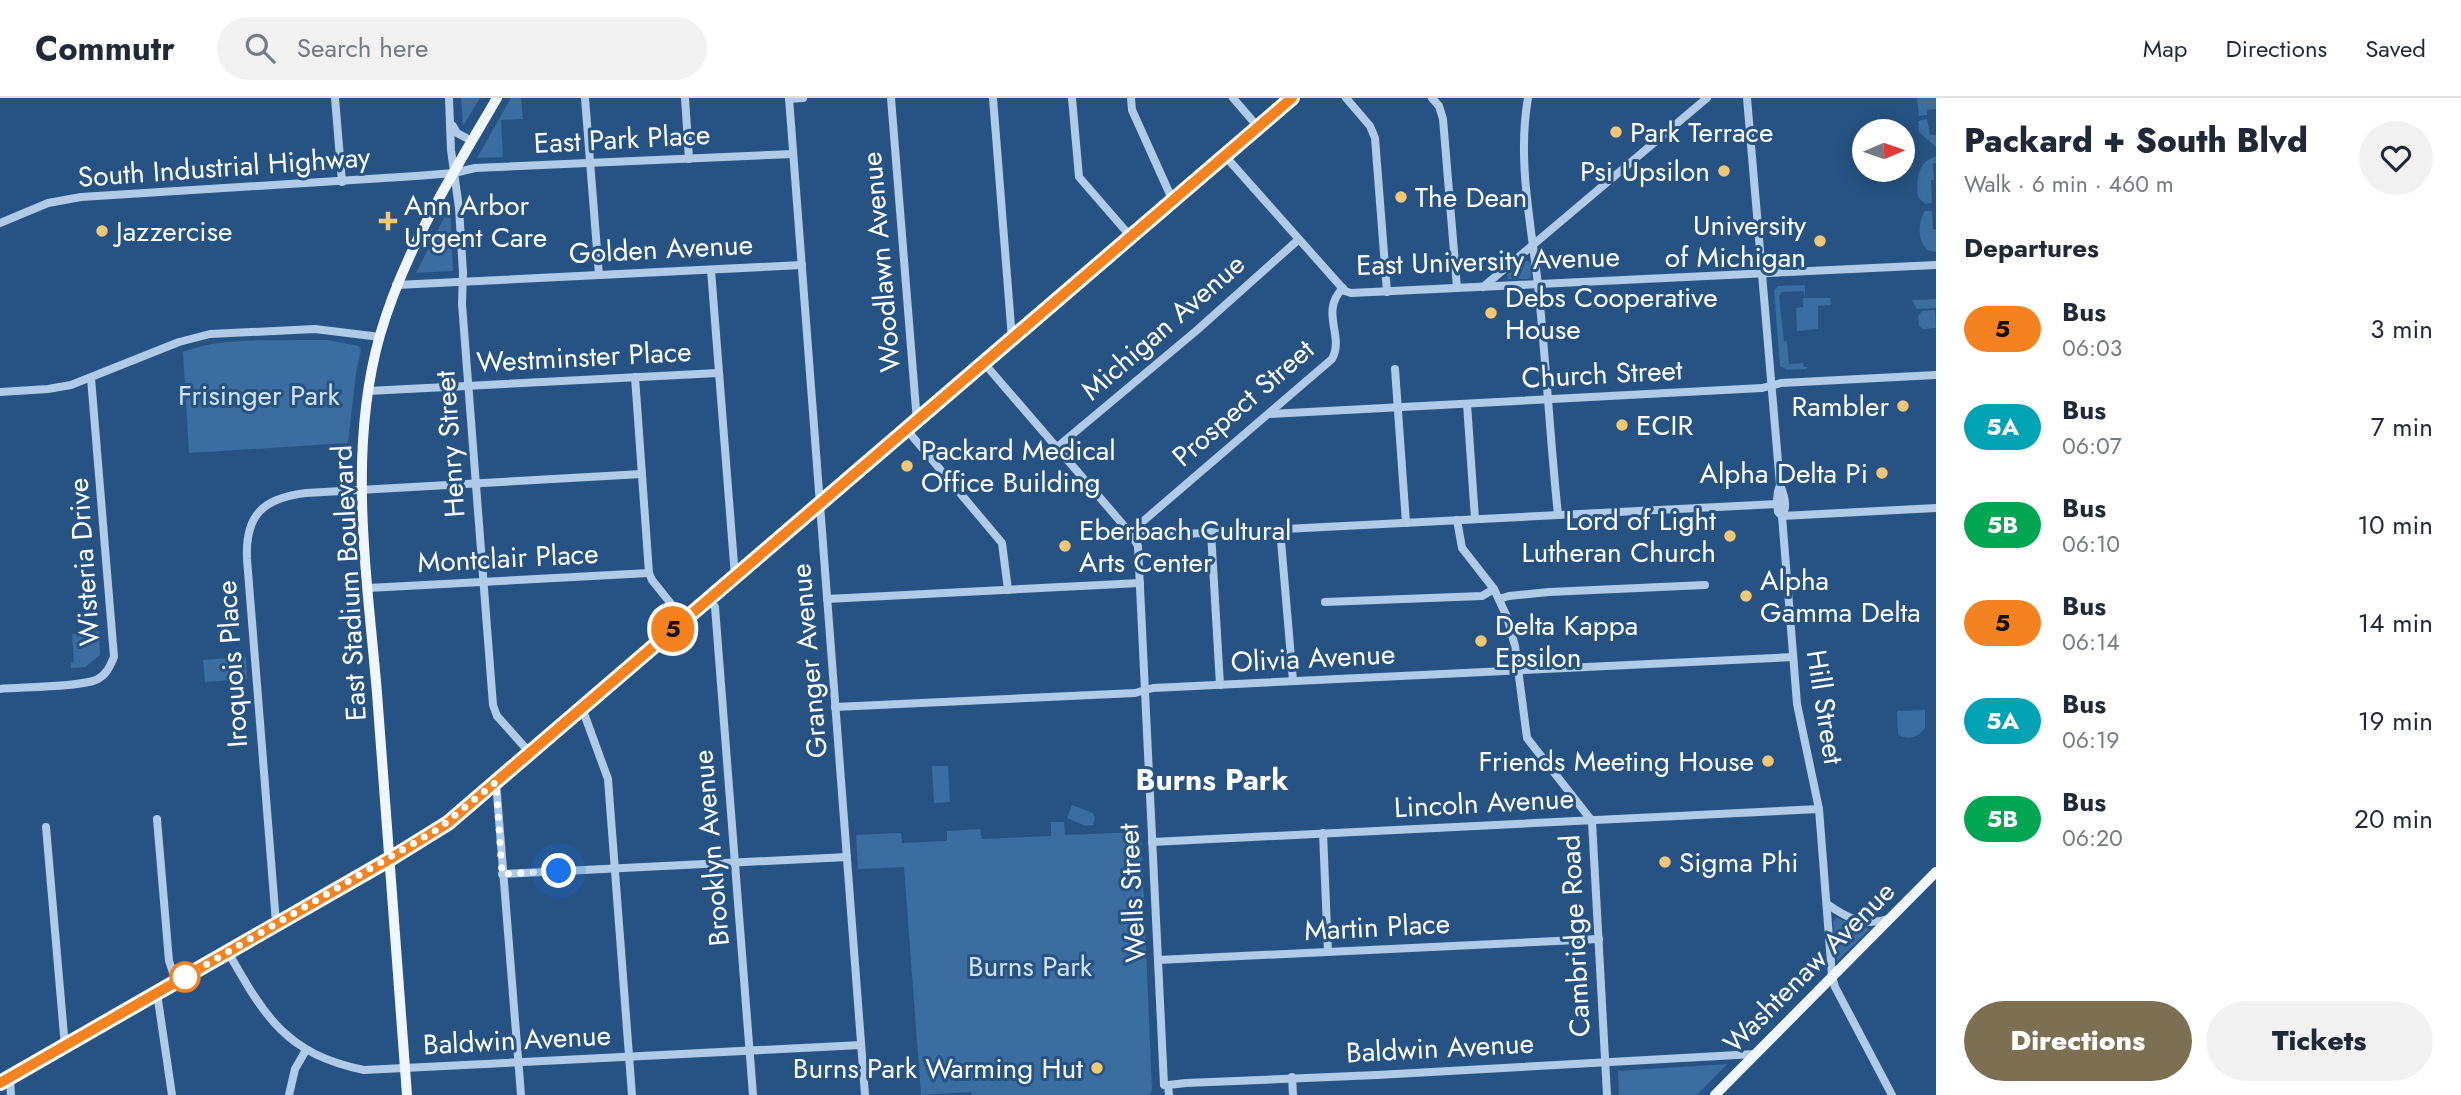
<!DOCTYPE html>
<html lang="en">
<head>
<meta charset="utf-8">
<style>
	:root { --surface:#fff; --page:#f2f2f3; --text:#1f2937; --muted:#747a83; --line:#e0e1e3; --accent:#7d7052 }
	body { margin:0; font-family:Jost,sans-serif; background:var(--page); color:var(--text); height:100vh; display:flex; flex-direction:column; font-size:26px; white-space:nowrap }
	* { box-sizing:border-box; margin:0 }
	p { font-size:23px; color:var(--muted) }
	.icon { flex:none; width:38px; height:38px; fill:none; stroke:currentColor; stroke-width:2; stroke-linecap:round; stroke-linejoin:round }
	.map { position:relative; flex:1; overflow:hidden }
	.details { display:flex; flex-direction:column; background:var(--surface); width:525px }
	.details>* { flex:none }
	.badge { padding:0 14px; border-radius:23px; font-size:24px; line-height:46px }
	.needle { width:46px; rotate:88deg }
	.controls { position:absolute; left:1852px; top:21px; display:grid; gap:14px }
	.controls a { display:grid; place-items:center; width:63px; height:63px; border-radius:50%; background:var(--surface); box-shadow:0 4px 18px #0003; font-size:35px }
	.you { position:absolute; width:35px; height:35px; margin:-18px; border:5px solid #fff; border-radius:50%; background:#1a73e8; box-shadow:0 0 0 10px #1a73e833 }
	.map>.badge { position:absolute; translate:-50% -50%; box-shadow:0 0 0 4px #fff }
	h2 { padding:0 28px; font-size:26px; line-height:63px }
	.round { display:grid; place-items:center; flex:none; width:74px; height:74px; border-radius:37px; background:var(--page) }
	.headline { display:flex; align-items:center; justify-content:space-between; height:119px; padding:0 28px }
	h1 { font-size:33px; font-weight:800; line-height:52px }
	.action { display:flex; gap:14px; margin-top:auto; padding:14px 28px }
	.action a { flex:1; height:80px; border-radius:42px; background:var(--accent); color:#fff; font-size:28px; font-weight:800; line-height:80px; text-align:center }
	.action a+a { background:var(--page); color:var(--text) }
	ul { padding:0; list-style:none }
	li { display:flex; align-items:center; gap:21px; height:98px; padding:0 28px }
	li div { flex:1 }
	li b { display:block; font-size:26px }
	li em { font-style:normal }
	li .badge { min-width:77px; font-weight:700; text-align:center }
	header { display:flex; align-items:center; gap:42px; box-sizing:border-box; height:98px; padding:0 35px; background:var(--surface); border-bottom:2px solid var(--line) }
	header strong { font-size:33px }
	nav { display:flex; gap:38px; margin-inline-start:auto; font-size:24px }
	.search { width:490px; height:63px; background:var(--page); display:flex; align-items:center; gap:18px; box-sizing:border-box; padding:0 24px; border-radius:38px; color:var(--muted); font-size:26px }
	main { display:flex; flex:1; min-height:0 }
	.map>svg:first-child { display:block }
</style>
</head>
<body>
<header>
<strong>Commutr</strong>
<div class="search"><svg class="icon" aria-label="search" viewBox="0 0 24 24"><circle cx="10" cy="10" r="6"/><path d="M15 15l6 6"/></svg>Search here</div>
<nav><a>Map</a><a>Directions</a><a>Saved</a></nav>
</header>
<main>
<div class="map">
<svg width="1936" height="997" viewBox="0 0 1936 997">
	<rect width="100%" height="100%" fill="#265383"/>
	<!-- green -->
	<g fill="#3b6da0">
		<polygon points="461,0 480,0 463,28"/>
		<polygon points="511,0 521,0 523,21 501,22 503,59 477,60"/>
		<polygon points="1917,0 1936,0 1936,11 1927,12 1927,17 1919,18"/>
		<polygon points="1927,21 1930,37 1936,37 1936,49 1919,34 1918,23"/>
		<path d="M1936,58v7h-3l1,17h-3l1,23 -7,1 -7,-7c-1,-18 -2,-34 18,-41z"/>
		<polygon points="450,108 453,173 416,175"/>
		<path d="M1925,113h7l1,18 3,1v22l-9,-2c-10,-11 -9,-28 -2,-39z"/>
		<polygon points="1523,163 1528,163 1531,165 1531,179 1527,181 1508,181 1507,177"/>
		<polygon points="1805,187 1805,198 1803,193 1782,194 1779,198 1784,243 1787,244 1789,266 1803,265 1804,269 1808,269 1806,271 1787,272 1780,268 1774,192 1778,188"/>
		<polygon points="1803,200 1830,200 1831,207 1818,208 1818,231 1797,233 1796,210 1803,209"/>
		<polygon points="1936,201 1936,210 1917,211 1912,202"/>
		<polygon points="1935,212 1936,230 1923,231 1919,228 1918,218 1922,213"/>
		<path d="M298,242h30l31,6 2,4 -5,23 -8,70 -159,10 -6,-101c36,-14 77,-11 115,-12z"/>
		<polygon points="99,533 100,557 85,569 71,570 71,565 74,564 72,536"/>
		<polygon points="246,559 247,581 205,584 203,562"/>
		<path d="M1925,612v18c-8,10 -15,12 -27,7l-1,-24z"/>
		<polygon points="932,668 948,668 950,704 934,705"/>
		<polygon points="1072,707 1093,715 1095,721 1093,727 1086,728 1067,720"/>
		<polygon points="1051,724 1064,724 1065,737 1141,734 1152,992 1150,997 972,997 971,994 921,997 904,769 858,771 856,737 901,735 902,745 947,743 947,733 980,731 982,741 1051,738"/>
		<polygon points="1836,820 1870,831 1837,863 1833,824"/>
		<polygon points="1727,966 1697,997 1619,997 1618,973"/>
	</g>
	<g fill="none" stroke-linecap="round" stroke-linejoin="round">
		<!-- minor -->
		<g stroke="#afcbe7" stroke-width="8">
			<polyline points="335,0 342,84"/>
			<polyline points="449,0 451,52 459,110 463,175 462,206 493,607 497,618 530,655"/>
			<polyline points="585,0 599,177"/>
			<polyline points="685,0 689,61"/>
			<polyline points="789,0 865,997"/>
			<polyline points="891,0 917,324"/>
			<polyline points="993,0 1012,241"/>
			<polyline points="1072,0 1079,79 1131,139"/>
			<polyline points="1131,0 1132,12 1173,103"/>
			<polyline points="1233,0 1258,29"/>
			<polyline points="1346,0 1370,28 1375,40 1387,194"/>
			<polyline points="1432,0 1439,8 1443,21 1457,190"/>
			<path d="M1528,0c-11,62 3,125 10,187 8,76 12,153 20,230"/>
			<path d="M1747,0l33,387c4,9 8,22 2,31"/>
			<polyline points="789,1 803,0"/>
			<polyline points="453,28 457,35 472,43"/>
			<polyline points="1226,59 1345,193 1351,195 1936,167"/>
			<polyline points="0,125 48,105 81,99 416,78 454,75 475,70 793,56"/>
			<polyline points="711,172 735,479"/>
			<polyline points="396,187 802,167"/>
			<polyline points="1483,189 1707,0"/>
			<polyline points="984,265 1132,437 1138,448 1164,987 1168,987 1169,997"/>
			<polyline points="1395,271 1406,425"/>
			<polyline points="635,279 649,475 652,482 684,522"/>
			<polyline points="368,293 718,275"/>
			<polyline points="0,294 48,291 71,287 179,244 210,236 315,231 380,239"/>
			<polyline points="1467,306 1475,421"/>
			<polyline points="1269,316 1762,290 1781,285 1936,277"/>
			<polyline points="907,332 1002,445 1008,492"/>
			<polyline points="1056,350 1196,233 1298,142"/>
			<path d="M1780,387c-4,10 -3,18 -2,27l4,4 15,188 22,105 13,167 3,11 57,108"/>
			<polyline points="1782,418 1936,410"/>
			<polyline points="1457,422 1462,450 1494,491 1507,519 1515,548 1527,640 1592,723 1607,997"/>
			<polyline points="1280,431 1293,583"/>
			<polyline points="1211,434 1220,587"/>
			<polyline points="1132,437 1145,438 1777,406"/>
			<path d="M1132,437l9,-12 191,-164c13,-23 -13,-47 11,-71"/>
			<polyline points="368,490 649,475"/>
			<polyline points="708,501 715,509 753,997"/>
			<polyline points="827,501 1140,485"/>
			<polyline points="1499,501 1509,498 1549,494 1705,487"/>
			<polyline points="1325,504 1482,498 1494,491"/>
			<path d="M0,591c20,-2 84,-2 98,-10 9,-5 12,-13 16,-22l-23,-279"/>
			<polyline points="835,609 1135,595 1153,590 1793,559"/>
			<polyline points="582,610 608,681 632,997"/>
			<polyline points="496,684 521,997"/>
			<polyline points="157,721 169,863 176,883"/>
			<polyline points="46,729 65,949"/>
			<polyline points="1323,735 1328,854"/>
			<polyline points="1152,744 1819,711"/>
			<polyline points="502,776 847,759"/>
			<path d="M1827,806c20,14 37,23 61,15"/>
			<path d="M276,825l-29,-364c-2,-44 16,-61 59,-66l336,-19"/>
			<path d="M228,854c37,65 58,102 136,118l497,-25"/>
			<polyline points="1158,862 1599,841"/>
			<polyline points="157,895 172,997"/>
			<polyline points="1292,979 1293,997"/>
			<polyline points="10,980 11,997"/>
			<polyline points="1168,987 1186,985 1377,977 1755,956"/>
			<polyline points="289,997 295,971 306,952"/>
		</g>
		<!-- major -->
		<g stroke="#f0f6fd" stroke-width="10">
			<polyline points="0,985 390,761 448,725 1292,0"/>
			<path d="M407,997c-10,-134 -20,-268 -30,-402 -10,-118 -30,-242 3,-358 25,-86 72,-160 117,-237"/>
			<polyline points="1715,997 1936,774"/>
		</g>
	</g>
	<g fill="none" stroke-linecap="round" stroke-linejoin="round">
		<defs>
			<polyline id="line" points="0,985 390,761 448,725 1292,0"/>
		</defs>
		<!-- line casing -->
		<use href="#line" stroke="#fff" stroke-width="16"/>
		<!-- line -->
		<use href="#line" stroke="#f58220" stroke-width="10"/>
		<!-- walk -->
		<polyline stroke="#fff" stroke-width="7" stroke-dasharray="0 12.6" points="185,879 438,731 496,684 502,776 559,773"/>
	</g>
	<!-- markers -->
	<g fill="#f0c774" stroke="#265383" stroke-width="2.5">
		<circle cx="1616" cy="34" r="7"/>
		<circle cx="1724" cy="73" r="7"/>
		<circle cx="1401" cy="99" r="7"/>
		<path d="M384.5 112.5h7v7h7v7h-7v7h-7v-7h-7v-7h7z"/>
		<circle cx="102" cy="133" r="7"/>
		<circle cx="1820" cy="143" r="7"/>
		<circle cx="1491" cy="215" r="7"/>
		<circle cx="1903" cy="308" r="7"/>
		<circle cx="1622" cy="327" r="7"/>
		<circle cx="907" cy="368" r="7"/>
		<circle cx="1882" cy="375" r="7"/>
		<circle cx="1730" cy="438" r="7"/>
		<circle cx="1065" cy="448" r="7"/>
		<circle cx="1746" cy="498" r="7"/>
		<circle cx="1481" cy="543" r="7"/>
		<circle cx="1768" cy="663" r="7"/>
		<circle cx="1665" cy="764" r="7"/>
		<circle cx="1097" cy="970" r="7"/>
	</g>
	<circle fill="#fff" stroke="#f58220" stroke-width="3.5" cx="185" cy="879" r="14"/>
	<g text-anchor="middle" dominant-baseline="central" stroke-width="6" stroke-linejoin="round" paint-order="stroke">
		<!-- poi labels -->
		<g font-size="28" fill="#fff" stroke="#265383" text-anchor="start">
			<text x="1630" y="34">Park Terrace</text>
			<text x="1710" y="73" text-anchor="end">Psi Upsilon</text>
			<text x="1415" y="99">The Dean</text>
			<text x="404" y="107">Ann Arbor<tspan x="404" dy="32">Urgent Care</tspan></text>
			<text x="1806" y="127" text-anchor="end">University<tspan x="1806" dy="32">of Michigan</tspan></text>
			<text x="116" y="133">Jazzercise</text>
			<text x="1505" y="199">Debs Cooperative<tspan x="1505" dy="32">House</tspan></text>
			<text x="1889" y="308" text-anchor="end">Rambler</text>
			<text x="1636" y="327">ECIR</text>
			<text x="921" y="352">Packard Medical<tspan x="921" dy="32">Office Building</tspan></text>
			<text x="1868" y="375" text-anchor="end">Alpha Delta Pi</text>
			<text x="1716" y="422" text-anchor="end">Lord of Light<tspan x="1716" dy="32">Lutheran Church</tspan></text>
			<text x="1079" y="432">Eberbach Cultural<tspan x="1079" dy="32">Arts Center</tspan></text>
			<text x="1760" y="482">Alpha<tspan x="1760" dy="32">Gamma Delta</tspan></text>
			<text x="1495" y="527">Delta Kappa<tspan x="1495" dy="32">Epsilon</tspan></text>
			<text x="1754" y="663" text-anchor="end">Friends Meeting House</text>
			<text x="1679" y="764">Sigma Phi</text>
			<text x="1083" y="970" text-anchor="end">Burns Park Warming Hut</text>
		</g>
		<!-- street labels -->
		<g font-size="28" fill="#fff" stroke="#265383">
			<text transform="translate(622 41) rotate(-3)">East Park Place</text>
			<text transform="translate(224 69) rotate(-4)">South Industrial Highway</text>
			<text transform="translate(661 151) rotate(-3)">Golden Avenue</text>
			<text transform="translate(1488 163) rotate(-2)">East University Avenue</text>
			<text transform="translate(881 164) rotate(-95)">Woodlawn Avenue</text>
			<text transform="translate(1163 229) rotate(-41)">Michigan Avenue</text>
			<text transform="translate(584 259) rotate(-3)">Westminster Place</text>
			<text transform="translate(1602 276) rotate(-3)">Church Street</text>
			<text transform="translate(1243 305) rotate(-41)">Prospect Street</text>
			<text transform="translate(450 346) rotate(-94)">Henry Street</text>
			<text transform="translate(508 460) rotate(-3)">Montclair Place</text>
			<text transform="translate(84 464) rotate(-94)">Wisteria Drive</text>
			<text transform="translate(349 485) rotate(-93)">East Stadium Boulevard</text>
			<text transform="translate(1313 560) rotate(-3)">Olivia Avenue</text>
			<text transform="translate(809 563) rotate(-95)">Granger Avenue</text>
			<text transform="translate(232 566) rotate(-94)">Iroquois Place</text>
			<text transform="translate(1825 609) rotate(81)">Hill Street</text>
			<text transform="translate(1484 705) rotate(-3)">Lincoln Avenue</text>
			<text transform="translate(711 750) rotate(-95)">Brooklyn Avenue</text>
			<text transform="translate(1132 795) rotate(-93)">Wells Street</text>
			<text transform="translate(1377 829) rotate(-3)">Martin Place</text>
			<text transform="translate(1575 838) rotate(-93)">Cambridge Road</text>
			<text transform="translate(1809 869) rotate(-45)">Washtenaw Avenue</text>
			<text transform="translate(517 942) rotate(-3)">Baldwin Avenue</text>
			<text transform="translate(1440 950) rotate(-3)">Baldwin Avenue</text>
		</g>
		<!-- park labels -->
		<g font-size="28" fill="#d2e4f6" stroke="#265383">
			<text x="259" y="297">Frisinger Park</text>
			<text x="1030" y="868">Burns Park</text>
		</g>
		<!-- neighbourhood labels -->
		<g font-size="30" font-weight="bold" fill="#fff" stroke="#265383">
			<text x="1212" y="681">Burns Park</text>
		</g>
	</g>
</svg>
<div class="controls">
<a><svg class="needle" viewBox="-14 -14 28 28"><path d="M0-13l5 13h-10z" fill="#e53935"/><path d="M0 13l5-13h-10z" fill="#747a83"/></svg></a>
</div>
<div class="you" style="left:559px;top:773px"></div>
<b class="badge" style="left:673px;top:531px;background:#f58220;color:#111">5</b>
</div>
<section class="details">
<div class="headline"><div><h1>Packard + South Blvd</h1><p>Walk · 6 min · 460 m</p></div><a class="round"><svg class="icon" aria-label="heart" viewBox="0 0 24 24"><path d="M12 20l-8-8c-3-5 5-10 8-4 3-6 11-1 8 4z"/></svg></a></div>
<h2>Departures</h2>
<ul>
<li><span class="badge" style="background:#f58220;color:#111">5</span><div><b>Bus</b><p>06:03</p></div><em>3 min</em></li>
<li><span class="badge" style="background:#00a3b4;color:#fff">5A</span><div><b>Bus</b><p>06:07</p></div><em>7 min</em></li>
<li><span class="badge" style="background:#00a651;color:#fff">5B</span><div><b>Bus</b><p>06:10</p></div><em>10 min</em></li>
<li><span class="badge" style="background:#f58220;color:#111">5</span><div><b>Bus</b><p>06:14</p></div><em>14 min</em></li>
<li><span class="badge" style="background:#00a3b4;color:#fff">5A</span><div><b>Bus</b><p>06:19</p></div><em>19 min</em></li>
<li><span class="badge" style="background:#00a651;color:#fff">5B</span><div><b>Bus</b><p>06:20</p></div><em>20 min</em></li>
</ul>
<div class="action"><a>Directions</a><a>Tickets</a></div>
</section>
</main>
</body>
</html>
